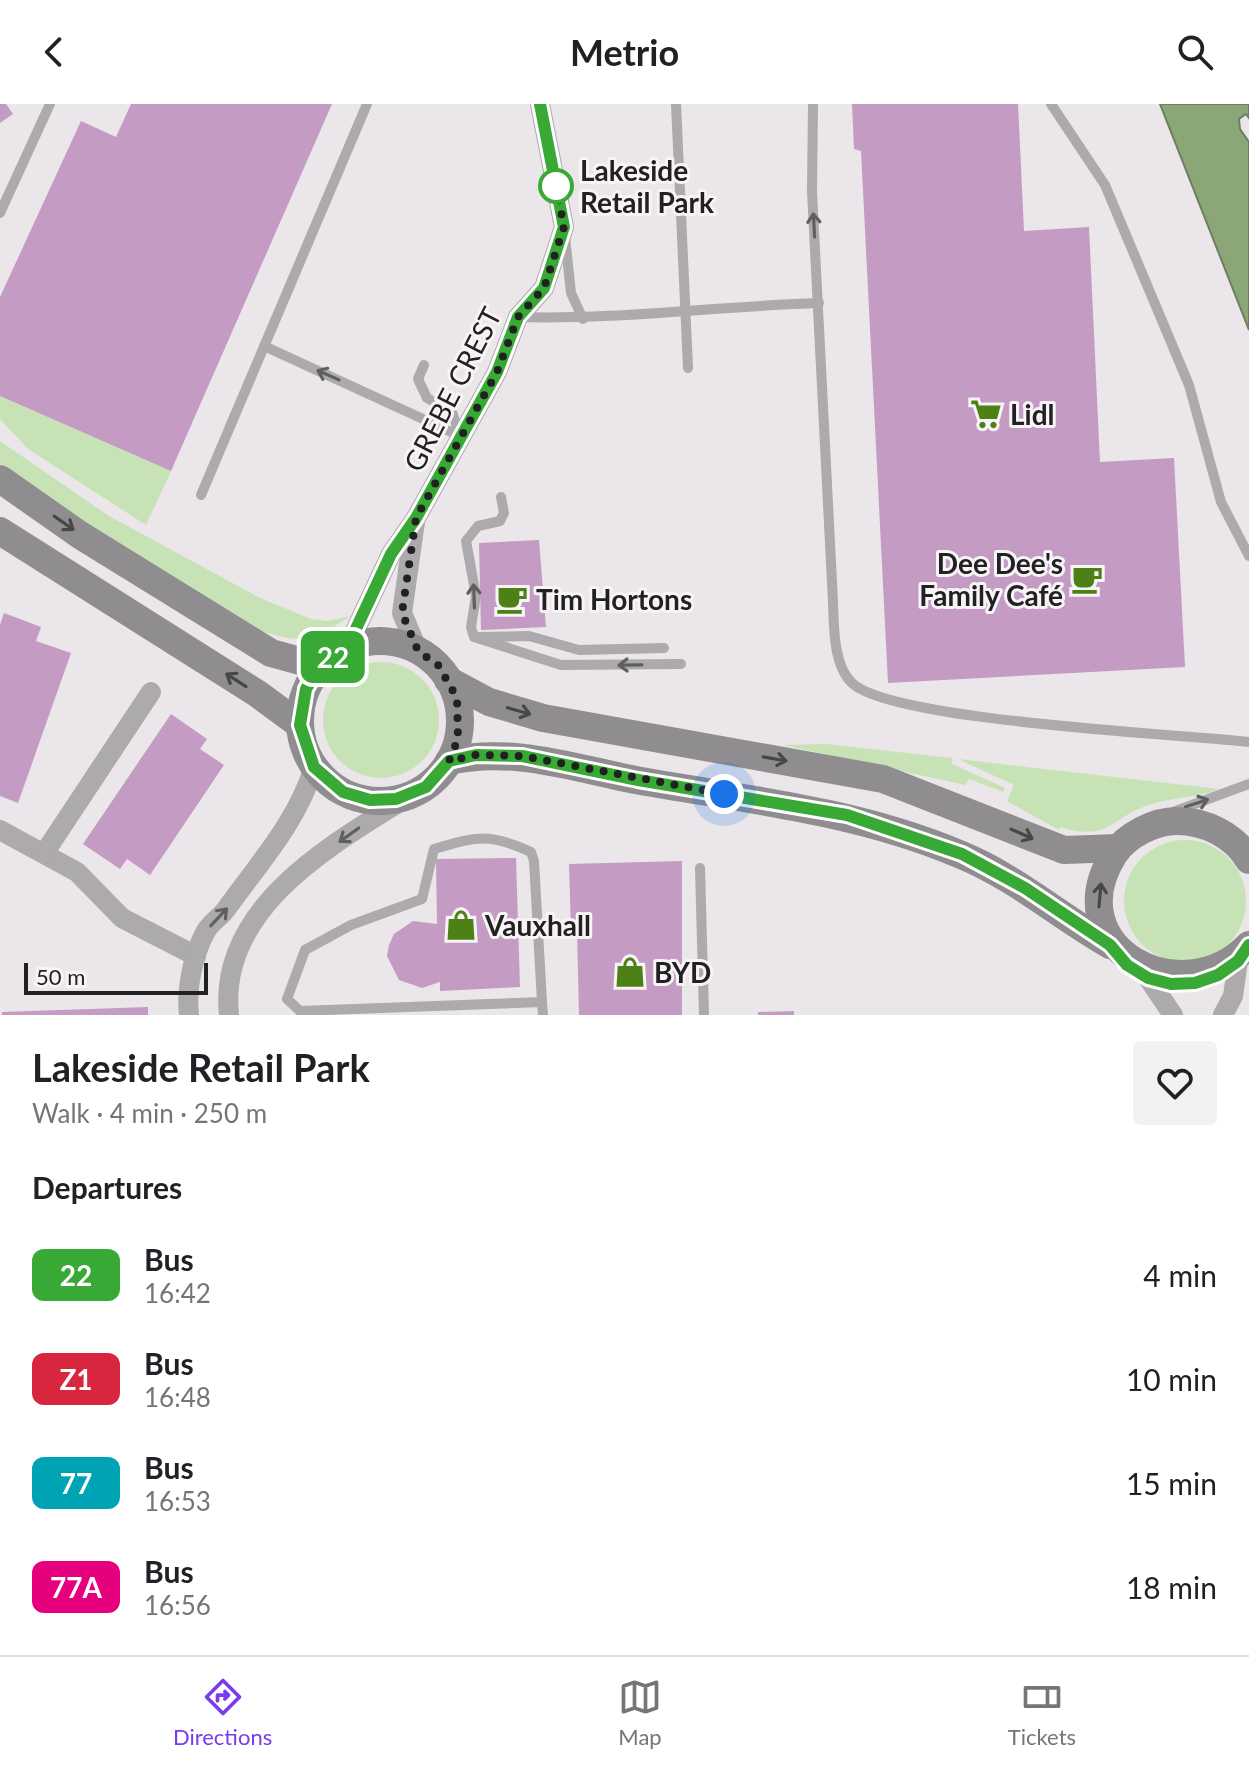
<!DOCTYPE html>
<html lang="en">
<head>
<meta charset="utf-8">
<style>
	:root { --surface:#fff; --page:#f2f2f2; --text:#202124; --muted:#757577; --line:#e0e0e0; --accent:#7c3aed }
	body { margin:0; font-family:Lato,sans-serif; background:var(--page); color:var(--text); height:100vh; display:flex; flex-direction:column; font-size:30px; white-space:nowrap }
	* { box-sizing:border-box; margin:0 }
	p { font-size:26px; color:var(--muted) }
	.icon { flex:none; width:44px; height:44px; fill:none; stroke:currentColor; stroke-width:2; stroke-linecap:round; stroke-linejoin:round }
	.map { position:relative; height:911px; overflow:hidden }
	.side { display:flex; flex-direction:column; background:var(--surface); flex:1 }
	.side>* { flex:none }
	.badge { padding:0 16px; border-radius:12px; font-size:28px; line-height:52px }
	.scale { position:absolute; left:24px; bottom:20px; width:184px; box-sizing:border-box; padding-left:8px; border:4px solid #222122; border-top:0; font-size:22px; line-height:28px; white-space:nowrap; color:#222122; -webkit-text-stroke:6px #f7f3f7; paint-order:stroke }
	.you { position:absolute; width:40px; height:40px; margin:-20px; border:6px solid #fff; border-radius:50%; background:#1a73e8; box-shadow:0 0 0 12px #1a73e833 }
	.map>.badge { position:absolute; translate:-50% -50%; box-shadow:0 0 0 4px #fff }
	h2 { padding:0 32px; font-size:30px; line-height:72px }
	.round { display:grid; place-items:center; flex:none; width:84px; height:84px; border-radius:8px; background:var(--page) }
	.overview { display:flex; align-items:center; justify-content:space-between; height:136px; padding:0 32px }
	h1 { font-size:38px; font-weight:700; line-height:60px }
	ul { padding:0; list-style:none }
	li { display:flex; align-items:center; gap:24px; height:104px; padding:0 32px }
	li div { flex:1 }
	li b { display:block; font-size:30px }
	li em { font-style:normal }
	li .badge { min-width:88px; font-weight:700; text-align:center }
	header { display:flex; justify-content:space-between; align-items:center; height:104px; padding:0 32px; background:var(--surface); font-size:36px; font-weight:700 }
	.tabs { display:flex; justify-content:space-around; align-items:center; height:112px; border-top:2px solid var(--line); background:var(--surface); font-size:22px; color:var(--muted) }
	.tabs a { display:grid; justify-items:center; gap:4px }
	.tabs .current { color:var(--accent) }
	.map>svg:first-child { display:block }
</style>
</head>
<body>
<header><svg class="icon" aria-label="back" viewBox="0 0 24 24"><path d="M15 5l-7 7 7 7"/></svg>Metrio<svg class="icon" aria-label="search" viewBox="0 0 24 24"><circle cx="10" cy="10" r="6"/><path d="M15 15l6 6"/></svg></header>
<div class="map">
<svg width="1249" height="911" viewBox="0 0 1249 911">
	<rect width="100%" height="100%" fill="#eae6e9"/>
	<!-- green -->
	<g fill="#c7e3b5">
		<polygon points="0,292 171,367 146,421 28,345 0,315"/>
		<path d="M0,337l109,75 151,82 51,21 17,2 22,-5c-39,28 -52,28 -97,12l-190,-120 -63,-44z"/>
		<circle cx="381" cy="616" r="58"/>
		<polygon points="826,640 952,654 952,660 1005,684 1003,688 969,675 965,681 783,641"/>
		<path d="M958,655l261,30c-22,9 -44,8 -67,15 -39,11 -42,39 -92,23l-1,3 -52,-29 7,-16z"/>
		<circle cx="1185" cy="797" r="61"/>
	</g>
	<!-- water -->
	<polygon fill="#8ba778" stroke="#6c7f5e" stroke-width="2" points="1160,0 1249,0 1249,14 1246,10 1239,15 1240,25 1249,38 1249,226"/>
	<!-- building -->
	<g fill="#c49bc3">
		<polygon points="0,0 6,0 13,10 0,19"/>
		<polygon points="131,0 332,0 171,367 0,292 0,193 81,17 116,33"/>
		<polygon points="852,0 1018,0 1024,127 1089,123 1100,358 1174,354 1185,563 888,579 861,47 854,45"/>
		<polygon points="539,436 546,523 481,526 479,439"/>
		<polygon points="4,509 41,523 36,537 71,549 18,699 0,692 0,521"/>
		<polygon points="171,610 207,635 200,645 224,661 150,771 127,755 120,765 83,740"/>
		<polygon points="516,754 520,883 440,887 440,878 422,884 399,876 387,852 389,841 394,830 413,817 437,820 436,755"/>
		<polygon points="682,757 682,911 579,911 577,826 571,826 569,760"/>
		<polygon points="148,903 148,911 2,911 2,908"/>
		<polygon points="794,907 794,911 758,911 758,908"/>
	</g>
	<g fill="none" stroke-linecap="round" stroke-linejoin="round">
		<!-- service -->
		<g stroke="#acaaac" stroke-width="10">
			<polyline points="676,0 688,264"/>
			<path d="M813,0l-1,87 21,411c1,24 0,63 19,81 40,38 328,51 397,59"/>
			<polyline points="1051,0 1105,81 1189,281 1221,398 1249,452"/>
			<polyline points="0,109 50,0"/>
			<polyline points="565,133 571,189 583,215"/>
			<path d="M518,213c101,3 200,-11 301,-14"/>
			<polyline points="264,242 460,332"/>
			<polyline points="424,261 418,275 427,294 452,308 460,332"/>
			<polyline points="201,391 367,0"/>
			<polyline points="501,393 504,409 500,417 478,422 466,437 476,492 471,523 474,533 561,561 681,560"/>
			<polyline points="479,533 529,532 579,546 664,544"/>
			<polyline points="1173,708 1249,680"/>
			<polyline points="700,764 704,911"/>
			<path d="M542,898l-242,9 -13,-12 18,-49 46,-25 71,-26 12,-50c43,-13 56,-16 97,3l3,9 8,141 1,13"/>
		</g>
		<!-- minor -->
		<g stroke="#acaaac" stroke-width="20">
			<polyline points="415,418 402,509 418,547"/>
			<polyline points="347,544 391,450 416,414 497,268 518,213 544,184 564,123 540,0"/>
			<polyline points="0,726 77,768 122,814 196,852"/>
			<polyline points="45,748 151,588"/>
			<polyline points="1148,874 1173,911"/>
			<path d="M189,911c-3,-26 4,-61 17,-84 5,-9 15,-14 21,-23 33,-46 70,-86 87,-141"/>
			<path d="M229,911c-12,-109 107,-173 185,-222"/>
			<polyline points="1223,911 1233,892 1238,857"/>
		</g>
		<!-- secondary -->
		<g stroke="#8f8d8f" stroke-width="28">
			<polyline points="0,375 80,431 271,549 304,558 336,550"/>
			<polyline points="0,427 258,590 300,621"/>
			<circle cx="380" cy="617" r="80"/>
			<polyline points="448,576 489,598 543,614 883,675 1064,746 1118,744"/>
			<path d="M449,657c65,-15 128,8 192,20 108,19 216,30 318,73 55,22 100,62 151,91"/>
			<path d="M1249,756c-15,-25 -44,-39 -72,-39 -23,0 -50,14 -63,33 -59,94 68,161 135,91"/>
		</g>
	</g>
	<!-- one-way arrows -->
	<defs><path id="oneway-shaft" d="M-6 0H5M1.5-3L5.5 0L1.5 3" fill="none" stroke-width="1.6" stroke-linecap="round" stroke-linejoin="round" transform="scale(2)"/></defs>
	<g stroke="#605f60">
		<use href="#oneway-shaft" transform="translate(814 121) rotate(-93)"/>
		<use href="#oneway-shaft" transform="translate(328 271) rotate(-156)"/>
		<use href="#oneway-shaft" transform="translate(474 492) rotate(-92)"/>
		<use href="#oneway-shaft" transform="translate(630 561) rotate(179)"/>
		<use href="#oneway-shaft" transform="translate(1197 699) rotate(-18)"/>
		<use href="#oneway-shaft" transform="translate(349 731) rotate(144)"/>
		<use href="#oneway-shaft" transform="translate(219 813) rotate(-47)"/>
	</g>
	<g stroke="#484748">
		<use href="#oneway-shaft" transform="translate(64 419) rotate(35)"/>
		<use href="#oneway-shaft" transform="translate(236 576) rotate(-147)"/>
		<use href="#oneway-shaft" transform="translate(519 607) rotate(16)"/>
		<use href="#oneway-shaft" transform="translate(775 655) rotate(10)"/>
		<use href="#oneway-shaft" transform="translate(1022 730) rotate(24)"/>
		<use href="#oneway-shaft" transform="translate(1100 791) rotate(-85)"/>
	</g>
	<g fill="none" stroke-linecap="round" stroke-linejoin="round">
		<defs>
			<polyline id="line" points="540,0 564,123 544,184 518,213 497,268 416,414 391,450 347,544 318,565 306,585 300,621 314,663 343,688 370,696 396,695 426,683 449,657 476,651 522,652 638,676 847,711 962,750 1025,784 1110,841 1127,861 1148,874 1171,880 1195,879 1218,871 1238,857 1249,841"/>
		</defs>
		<!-- line casing -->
		<use href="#line" stroke="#fff" stroke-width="18"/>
		<!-- line -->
		<use href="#line" stroke="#39a935" stroke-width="12"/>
		<!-- walk -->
		<polyline stroke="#222122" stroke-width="8" stroke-dasharray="0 14.4" points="556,82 564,123 544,184 518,213 497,268 416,414 402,509 418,547 438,561 457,594 458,635 449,657 476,651 522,652 724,690"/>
	</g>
	<!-- icons -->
	<defs>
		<symbol id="supermarket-bare" viewBox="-9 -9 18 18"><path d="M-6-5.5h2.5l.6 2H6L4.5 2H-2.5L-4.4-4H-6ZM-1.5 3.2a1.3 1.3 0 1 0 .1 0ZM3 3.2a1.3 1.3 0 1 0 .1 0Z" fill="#4d8115" stroke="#f7f3f7" stroke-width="2.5" paint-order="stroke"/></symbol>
		<symbol id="cafe-bare" viewBox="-9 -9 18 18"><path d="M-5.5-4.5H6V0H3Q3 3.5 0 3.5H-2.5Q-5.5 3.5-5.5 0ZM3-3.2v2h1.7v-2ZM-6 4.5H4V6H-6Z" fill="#4d8115" stroke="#f7f3f7" stroke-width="2.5" paint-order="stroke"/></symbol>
		<symbol id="shop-bare" viewBox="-9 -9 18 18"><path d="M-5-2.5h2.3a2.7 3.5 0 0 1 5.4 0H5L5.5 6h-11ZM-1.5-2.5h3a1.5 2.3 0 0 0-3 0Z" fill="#4d8115" stroke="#f7f3f7" stroke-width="2.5" paint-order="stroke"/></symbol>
	</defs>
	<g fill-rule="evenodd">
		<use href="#supermarket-bare" x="964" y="288" width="44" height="44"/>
		<use href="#cafe-bare" x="1065" y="453" width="44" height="44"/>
		<use href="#cafe-bare" x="490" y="473" width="44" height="44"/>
		<use href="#shop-bare" x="439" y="799" width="44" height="44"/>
		<use href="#shop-bare" x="608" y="846" width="44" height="44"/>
	</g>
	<!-- markers -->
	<circle fill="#fff" stroke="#39a935" stroke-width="4" cx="556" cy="82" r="16"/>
	<g text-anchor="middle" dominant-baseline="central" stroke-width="6" stroke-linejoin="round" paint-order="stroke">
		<!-- stop labels -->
		<g font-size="28" font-weight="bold" fill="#222122" stroke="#f7f3f7" text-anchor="start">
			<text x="580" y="66">Lakeside<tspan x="580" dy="32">Retail Park</tspan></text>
		</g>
		<!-- street labels -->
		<g font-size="28" fill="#222122" stroke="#f7f3f7">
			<text transform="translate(452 285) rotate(-63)">GREBE CREST</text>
		</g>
		<!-- poi labels -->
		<g font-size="28" font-weight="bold" fill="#222122" stroke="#f7f3f7" text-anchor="start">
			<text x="1010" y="310">Lidl</text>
			<text x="1063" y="459" text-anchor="end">Dee Dee's<tspan x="1063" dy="32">Family Café</tspan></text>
			<text x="536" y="495">Tim Hortons</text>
			<text x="485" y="821">Vauxhall</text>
			<text x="654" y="868">BYD</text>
		</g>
	</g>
</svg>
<div class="scale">50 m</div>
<div class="you" style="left:724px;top:690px"></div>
<b class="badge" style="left:333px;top:553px;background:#39a935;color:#fff">22</b>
</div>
<section class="side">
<div class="overview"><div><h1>Lakeside Retail Park</h1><p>Walk · 4 min · 250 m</p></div><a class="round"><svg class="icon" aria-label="heart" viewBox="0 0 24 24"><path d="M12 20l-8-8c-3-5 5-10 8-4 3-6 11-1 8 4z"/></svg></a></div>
<h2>Departures</h2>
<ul>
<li><span class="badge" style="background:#39a935;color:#fff">22</span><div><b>Bus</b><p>16:42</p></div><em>4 min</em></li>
<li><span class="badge" style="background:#d7263d;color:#fff">Z1</span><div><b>Bus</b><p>16:48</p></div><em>10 min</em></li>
<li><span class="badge" style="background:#00a3b4;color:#fff">77</span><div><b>Bus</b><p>16:53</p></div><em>15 min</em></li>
<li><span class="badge" style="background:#e6007e;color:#fff">77A</span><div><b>Bus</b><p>16:56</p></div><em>18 min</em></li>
</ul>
</section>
<nav class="tabs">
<a class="current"><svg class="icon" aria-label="directions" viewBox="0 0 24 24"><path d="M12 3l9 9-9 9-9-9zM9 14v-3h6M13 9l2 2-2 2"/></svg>Directions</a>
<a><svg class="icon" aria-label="map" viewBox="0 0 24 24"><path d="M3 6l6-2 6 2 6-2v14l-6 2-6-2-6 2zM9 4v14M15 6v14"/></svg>Map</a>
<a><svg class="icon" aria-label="tickets" viewBox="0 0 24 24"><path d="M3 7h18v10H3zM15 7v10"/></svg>Tickets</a>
</nav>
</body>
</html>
